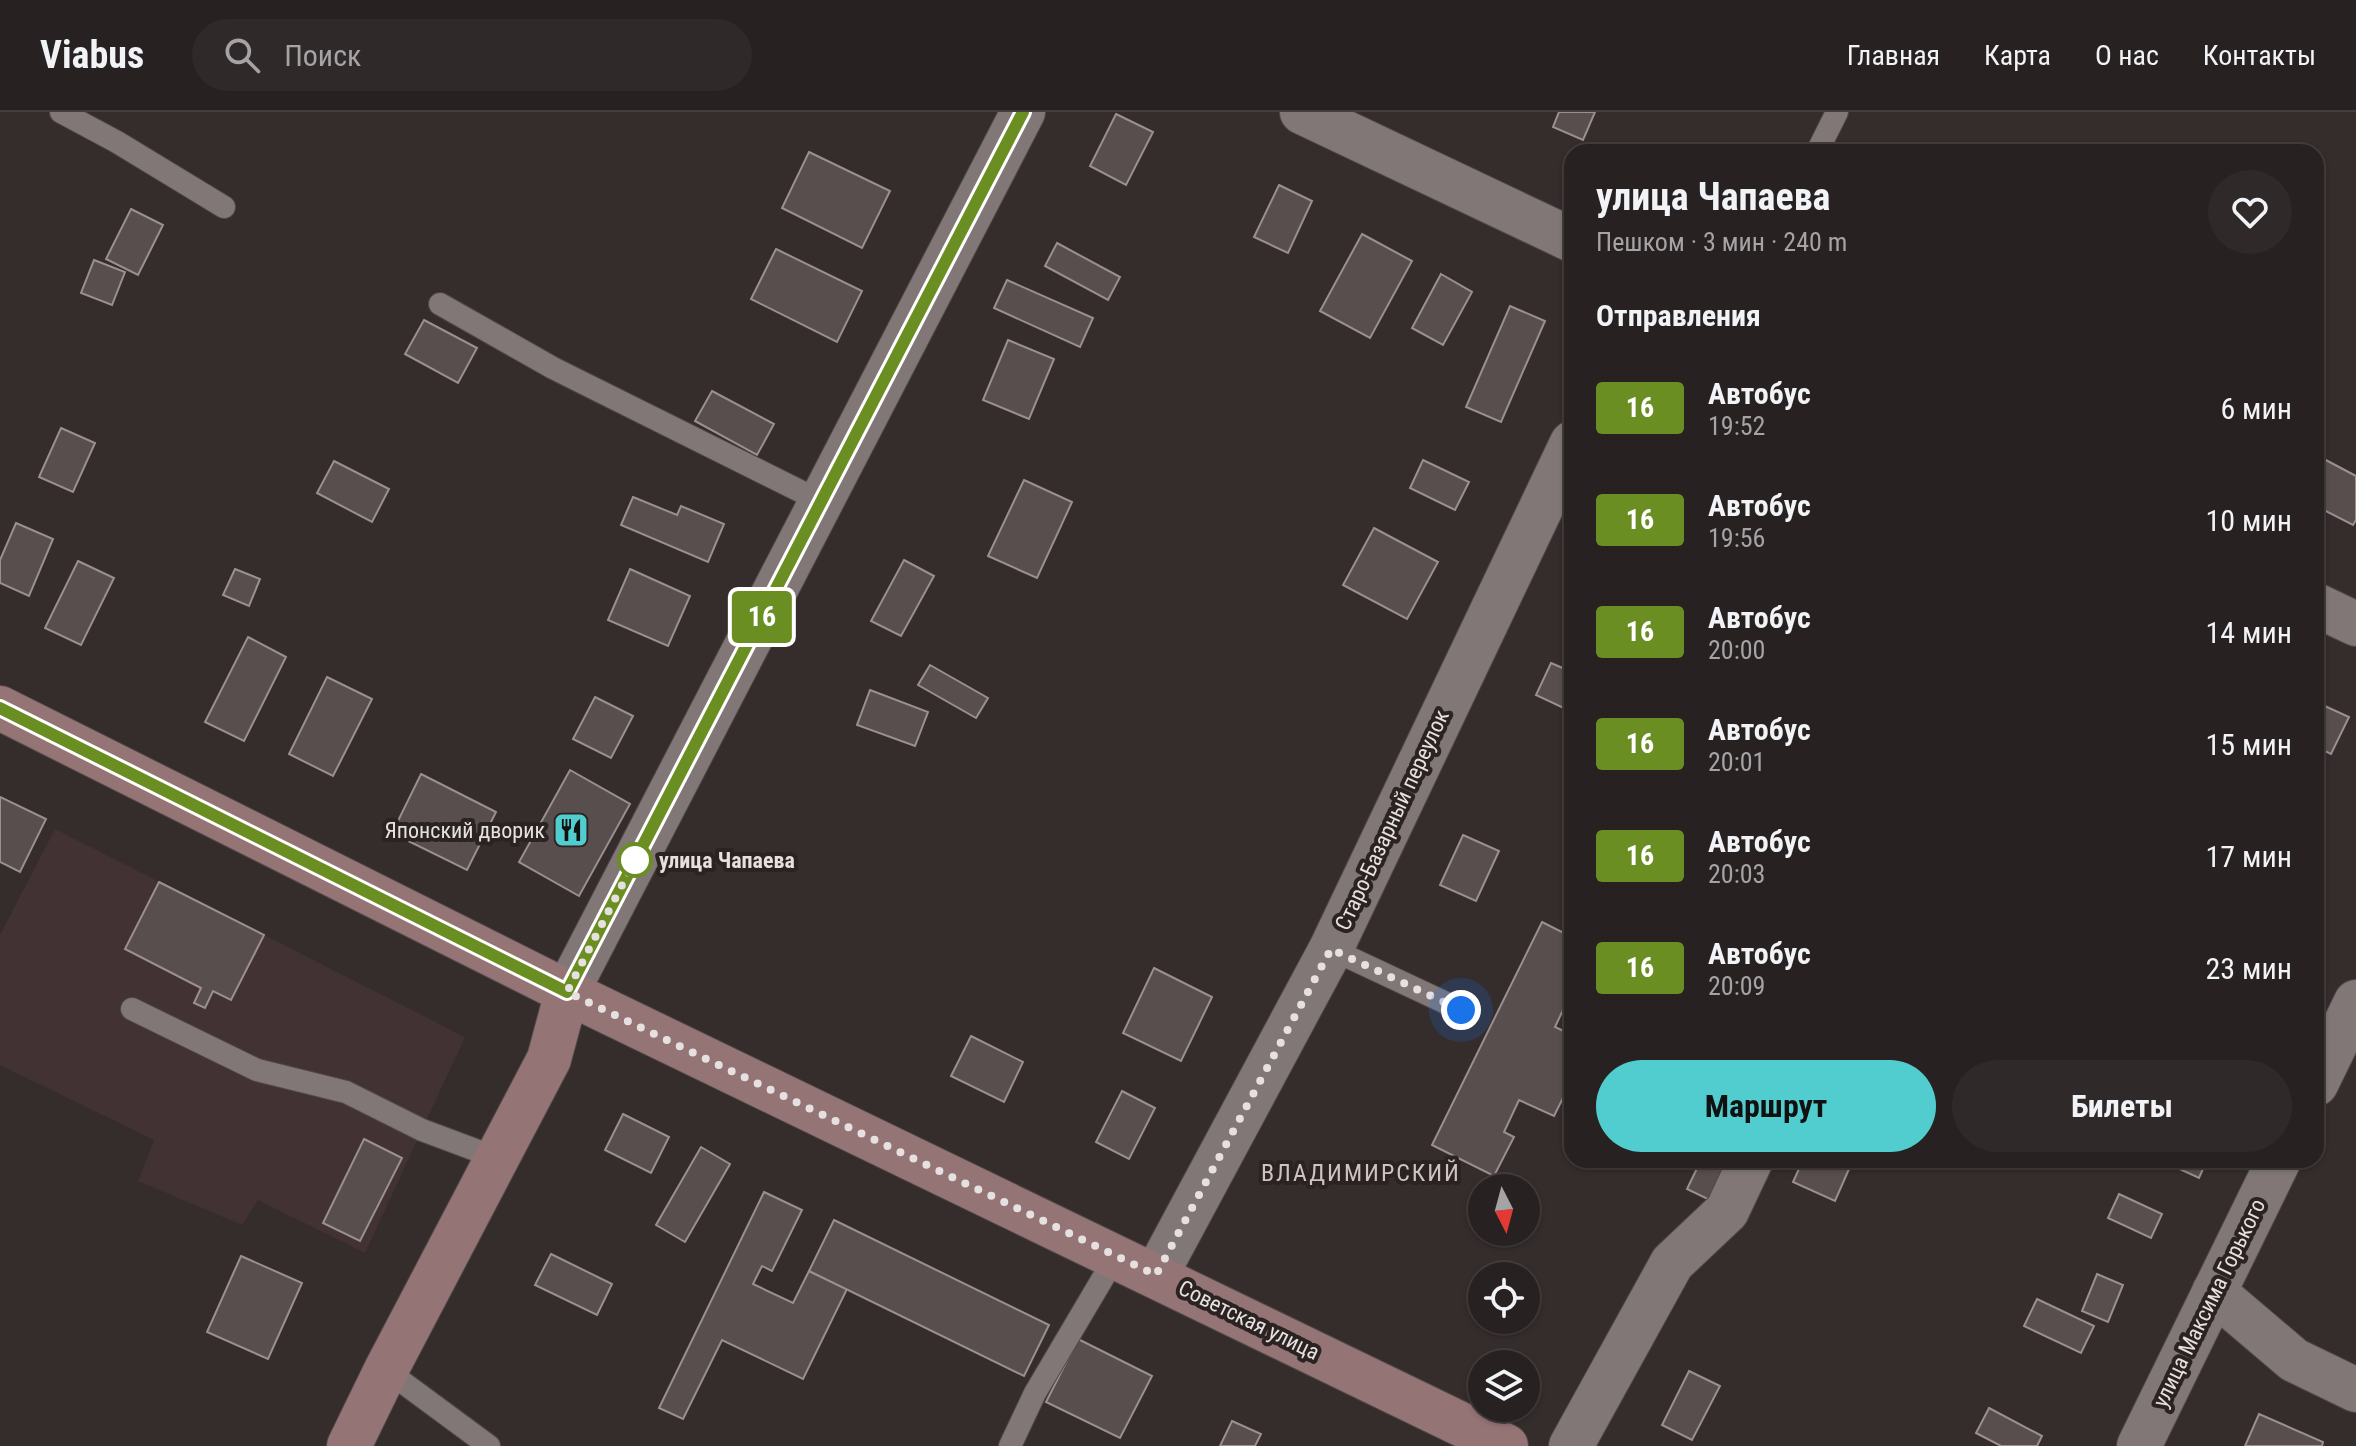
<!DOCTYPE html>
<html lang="ru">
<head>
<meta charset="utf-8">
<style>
	:root { --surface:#282121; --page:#30292a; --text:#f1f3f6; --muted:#a5a3a5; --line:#443e3f; --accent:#52cdcf }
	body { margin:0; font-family:"Roboto Condensed",sans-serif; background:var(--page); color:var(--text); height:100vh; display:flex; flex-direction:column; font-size:30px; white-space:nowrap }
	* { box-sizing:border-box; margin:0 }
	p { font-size:26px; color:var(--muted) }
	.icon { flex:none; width:44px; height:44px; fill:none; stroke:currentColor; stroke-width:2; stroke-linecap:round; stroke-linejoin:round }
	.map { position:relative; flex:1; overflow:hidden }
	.panel { position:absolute; left:1564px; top:32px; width:760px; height:1024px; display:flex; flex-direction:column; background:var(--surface); border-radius:24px; box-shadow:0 2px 6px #0004,0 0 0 2px var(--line) }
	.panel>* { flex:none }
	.badge { padding:0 16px; border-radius:6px; font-size:28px; line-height:52px }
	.needle { width:52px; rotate:174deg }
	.fabs { position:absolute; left:1468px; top:1062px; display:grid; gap:16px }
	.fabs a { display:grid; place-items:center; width:72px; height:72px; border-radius:50%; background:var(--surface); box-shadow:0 2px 6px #0004,0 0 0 2px var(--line); font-size:40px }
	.you { position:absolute; width:40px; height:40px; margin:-20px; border:6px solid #fff; border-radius:50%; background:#1a73e8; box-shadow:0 0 0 12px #1a73e833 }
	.map>.badge { position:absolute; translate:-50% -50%; box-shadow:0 0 0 4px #fff }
	h2 { padding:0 32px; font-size:30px; line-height:72px }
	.round { display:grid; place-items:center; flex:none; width:84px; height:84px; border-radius:42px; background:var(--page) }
	.summary { display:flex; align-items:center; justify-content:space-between; height:136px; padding:0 32px }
	h1 { font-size:38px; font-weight:700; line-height:60px }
	.button { display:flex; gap:16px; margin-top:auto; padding:16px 32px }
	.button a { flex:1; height:92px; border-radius:48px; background:var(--accent); color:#111; font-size:32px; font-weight:700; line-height:92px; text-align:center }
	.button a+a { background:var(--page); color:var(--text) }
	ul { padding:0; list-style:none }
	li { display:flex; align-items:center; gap:24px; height:112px; padding:0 32px }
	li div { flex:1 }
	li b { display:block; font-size:30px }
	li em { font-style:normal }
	li .badge { min-width:88px; font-weight:700; text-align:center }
	header { display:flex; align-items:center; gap:48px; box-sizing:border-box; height:112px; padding:0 40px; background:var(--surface); border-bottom:2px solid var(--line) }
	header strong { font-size:38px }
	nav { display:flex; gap:44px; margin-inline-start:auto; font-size:28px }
	.search { width:560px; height:72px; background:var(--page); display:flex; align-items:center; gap:20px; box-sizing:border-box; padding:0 28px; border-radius:44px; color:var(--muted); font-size:30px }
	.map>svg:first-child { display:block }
</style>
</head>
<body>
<header>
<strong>Viabus</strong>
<div class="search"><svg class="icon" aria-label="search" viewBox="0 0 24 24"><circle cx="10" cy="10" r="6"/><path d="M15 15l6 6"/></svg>Поиск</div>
<nav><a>Главная</a><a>Карта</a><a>О нас</a><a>Контакты</a></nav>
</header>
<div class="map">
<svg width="2356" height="1334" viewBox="0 0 2356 1334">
	<rect width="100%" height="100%" fill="#352c2c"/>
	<!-- built -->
	<polygon fill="#433233" points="55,717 465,925 365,1141 258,1088 242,1113 138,1069 154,1028 0,953 0,823"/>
	<!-- building -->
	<g fill="#594e4e" stroke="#9b8f90" stroke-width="2">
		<polygon points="1559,0 1595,0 1583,28 1553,15"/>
		<polygon points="1116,2 1153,20 1126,73 1090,54"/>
		<polygon points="809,40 890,79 862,136 782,96"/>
		<polygon points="1279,73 1312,89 1288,141 1254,125"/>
		<polygon points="131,97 163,113 138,163 106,147"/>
		<polygon points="1362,122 1412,149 1370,226 1320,199"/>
		<polygon points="1057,131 1120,165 1108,188 1045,154"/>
		<polygon points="776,137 862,179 837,230 751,187"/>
		<polygon points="94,148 125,160 112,193 81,181"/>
		<polygon points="1441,162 1472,180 1443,233 1412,216"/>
		<polygon points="1007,168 1093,206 1080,235 994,196"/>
		<polygon points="1510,194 1545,209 1501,310 1466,295"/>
		<polygon points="424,208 477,236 458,271 405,242"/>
		<polygon points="1008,228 1054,247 1029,307 983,288"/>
		<polygon points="712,279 774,312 757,343 695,309"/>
		<polygon points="61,316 95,331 73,380 39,365"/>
		<polygon points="2322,346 2356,364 2356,408 2353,413 2316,394 2316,358"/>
		<polygon points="1423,348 1469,370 1455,398 1410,376"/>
		<polygon points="334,349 389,377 372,410 317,381"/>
		<polygon points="1024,368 1072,390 1037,466 988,444"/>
		<polygon points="633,385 677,403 681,394 724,412 708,450 621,413"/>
		<polygon points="16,411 53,427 29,484 0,471 0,448"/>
		<polygon points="1374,416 1438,450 1407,507 1343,473"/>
		<polygon points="904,448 934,464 901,524 871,509"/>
		<polygon points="78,449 114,466 81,533 45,516"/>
		<polygon points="235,457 260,467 249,494 223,483"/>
		<polygon points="630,457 690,484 668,534 608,508"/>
		<polygon points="248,525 286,545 244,629 205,610"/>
		<polygon points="1551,551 1572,560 1572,600 1536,583"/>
		<polygon points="930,553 988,586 976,606 918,573"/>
		<polygon points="327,565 372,587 333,664 289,642"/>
		<polygon points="870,578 928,600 915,634 857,613"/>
		<polygon points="595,585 633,604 611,646 573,627"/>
		<polygon points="2316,590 2349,605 2331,642 2316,635"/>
		<polygon points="570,658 630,692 579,784 519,750"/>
		<polygon points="421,662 496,700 467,758 392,721"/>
		<polygon points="0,685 46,707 20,760 0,750"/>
		<polygon points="1463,723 1499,739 1476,789 1440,773"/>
		<polygon points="159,770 264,823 231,888 213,879 205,896 194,891 201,876 125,837"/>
		<polygon points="1542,810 1572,825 1572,879 1555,915 1572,923 1572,968 1554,1004 1519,988 1504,1020 1514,1025 1494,1064 1432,1033"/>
		<polygon points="1154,856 1212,885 1181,949 1123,921"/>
		<polygon points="971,924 1023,950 1004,990 951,964"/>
		<polygon points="1122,979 1155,996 1129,1047 1096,1030"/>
		<polygon points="623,1002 669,1025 651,1061 605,1038"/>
		<polygon points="364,1027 402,1046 360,1129 323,1111"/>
		<polygon points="701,1035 730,1052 685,1130 656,1113"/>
		<polygon points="1701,1048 1739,1048 1718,1092 1687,1077"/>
		<polygon points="1803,1048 1853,1048 1835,1089 1793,1070"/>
		<polygon points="2175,1048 2207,1048 2199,1066 2173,1054"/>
		<polygon points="764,1080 802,1098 772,1159 762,1154 753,1172 793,1191 809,1159 847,1177 803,1267 722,1228 683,1307 659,1296"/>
		<polygon points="2119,1082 2162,1102 2151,1126 2108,1106"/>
		<polygon points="834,1108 1049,1213 1024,1264 809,1159"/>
		<polygon points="551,1142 612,1172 597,1203 535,1173"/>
		<polygon points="241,1144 302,1171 268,1247 207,1220"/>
		<polygon points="2097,1162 2123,1173 2108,1210 2082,1199"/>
		<polygon points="2037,1187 2094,1214 2081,1241 2024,1214"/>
		<polygon points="1078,1227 1152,1264 1120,1326 1046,1290"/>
		<polygon points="1689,1259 1720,1274 1692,1328 1662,1313"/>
		<polygon points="1989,1296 2042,1324 2037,1334 2001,1334 1976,1321"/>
		<polygon points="2259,1302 2323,1330 2322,1334 2245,1334"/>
		<polygon points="1232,1309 1261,1322 1255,1334 1220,1334"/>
	</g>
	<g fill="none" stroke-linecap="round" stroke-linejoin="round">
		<defs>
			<g id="lane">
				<polyline points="61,0 117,30 224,95"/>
				<polyline points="1817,40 1837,0"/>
				<polyline points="440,192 553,256 822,390"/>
				<polyline points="1331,837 1461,898"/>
				<polyline points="132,897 257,958 346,980 422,1018 497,1046"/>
				<polyline points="386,1258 489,1334"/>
				<polyline points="1010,1334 1035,1281 1116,1144"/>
			</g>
			<g id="street">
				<polyline points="1302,0 1572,128"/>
				<polyline points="2316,493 2356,512"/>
				<polyline points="567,880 1023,0"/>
				<polyline points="2316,972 2356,890"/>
				<polyline points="1156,1163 1331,837 1572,331"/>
				<polyline points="2214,1180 2294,1248 2356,1278"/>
				<polyline points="1571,1334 1672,1151 1727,1099 1751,1048"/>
				<polyline points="2139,1334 2279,1048"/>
			</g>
			<g id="secondary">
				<polyline points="0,596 567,880 1506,1334"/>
				<polyline points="349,1334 386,1258 549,947 567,880"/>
			</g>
		</defs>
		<!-- lane casing -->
		<use href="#lane" stroke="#514949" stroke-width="24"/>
		<!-- street casing -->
		<use href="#street" stroke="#514949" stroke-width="46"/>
		<!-- secondary casing -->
		<use href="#secondary" stroke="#514949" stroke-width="46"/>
		<!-- lane -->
		<use href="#lane" stroke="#827777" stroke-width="22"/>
		<!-- street -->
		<use href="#street" stroke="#827777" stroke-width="44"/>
		<!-- secondary -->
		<use href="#secondary" stroke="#957476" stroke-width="44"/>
	</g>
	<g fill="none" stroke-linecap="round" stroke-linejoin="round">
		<defs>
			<polyline id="line" points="0,596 567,880 1023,0"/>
		</defs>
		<!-- line casing -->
		<use href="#line" stroke="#fff" stroke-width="18"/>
		<!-- line -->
		<use href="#line" stroke="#6b8e23" stroke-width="12"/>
		<!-- walk -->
		<polyline stroke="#e6e0e0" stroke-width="8" stroke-dasharray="0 14.4" points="635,748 567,880 1156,1163 1331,837 1461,898"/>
	</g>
	<!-- icons -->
	<defs>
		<symbol id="restaurant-square" viewBox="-11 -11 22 22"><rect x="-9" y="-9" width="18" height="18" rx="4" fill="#52cdcf" stroke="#2b2222"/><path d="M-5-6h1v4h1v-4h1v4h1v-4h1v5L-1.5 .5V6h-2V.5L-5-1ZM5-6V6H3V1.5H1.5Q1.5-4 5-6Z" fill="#111"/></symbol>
	</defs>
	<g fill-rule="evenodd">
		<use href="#restaurant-square" x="551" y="698" width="40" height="40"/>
	</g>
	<!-- markers -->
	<circle fill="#fff" stroke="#6b8e23" stroke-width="4" cx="635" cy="748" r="16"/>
	<g text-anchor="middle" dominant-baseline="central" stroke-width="8" stroke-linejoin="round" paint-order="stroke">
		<!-- street labels -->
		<g font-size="22" fill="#e6e0e0" stroke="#2b2222">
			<text transform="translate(1392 708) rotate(-65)">Старо-Базарный переулок</text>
			<text transform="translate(2209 1191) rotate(-64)">улица Максима Горького</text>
			<text transform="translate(1249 1208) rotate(26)">Советская улица</text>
		</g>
		<!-- poi labels -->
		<g font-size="22" fill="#e6e0e0" stroke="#2b2222" text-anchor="end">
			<text x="545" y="718">Японский дворик</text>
		</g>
		<!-- stop labels -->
		<g font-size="22" font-weight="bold" fill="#e6e0e0" stroke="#2b2222" text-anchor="start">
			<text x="659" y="748">улица Чапаева</text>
		</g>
		<!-- neighbourhood labels -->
		<g font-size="24" letter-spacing="2" fill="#cec2c2" stroke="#2b2222">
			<text x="1361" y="1061">ВЛАДИМИРСКИЙ</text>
		</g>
	</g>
</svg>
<div class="fabs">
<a><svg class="needle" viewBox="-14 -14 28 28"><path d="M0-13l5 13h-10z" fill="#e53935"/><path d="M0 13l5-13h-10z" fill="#a5a3a5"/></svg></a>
<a><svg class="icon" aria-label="locate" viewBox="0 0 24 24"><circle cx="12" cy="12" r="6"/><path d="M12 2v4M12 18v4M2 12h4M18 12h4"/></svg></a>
<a><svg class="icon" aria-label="layers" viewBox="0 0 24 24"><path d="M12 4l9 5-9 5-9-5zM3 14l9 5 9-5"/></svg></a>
</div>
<div class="you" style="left:1461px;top:898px"></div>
<b class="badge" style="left:762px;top:505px;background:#6b8e23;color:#fff">16</b>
<section class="panel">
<div class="summary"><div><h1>улица Чапаева</h1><p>Пешком · 3 мин · 240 m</p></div><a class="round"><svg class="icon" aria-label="heart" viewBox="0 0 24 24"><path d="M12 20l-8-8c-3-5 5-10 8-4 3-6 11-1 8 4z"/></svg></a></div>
<h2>Отправления</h2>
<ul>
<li><span class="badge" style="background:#6b8e23;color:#fff">16</span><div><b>Автобус</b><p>19:52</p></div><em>6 мин</em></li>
<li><span class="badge" style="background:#6b8e23;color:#fff">16</span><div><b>Автобус</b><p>19:56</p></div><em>10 мин</em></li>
<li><span class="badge" style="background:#6b8e23;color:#fff">16</span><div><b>Автобус</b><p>20:00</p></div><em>14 мин</em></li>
<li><span class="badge" style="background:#6b8e23;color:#fff">16</span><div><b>Автобус</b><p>20:01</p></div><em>15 мин</em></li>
<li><span class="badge" style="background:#6b8e23;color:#fff">16</span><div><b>Автобус</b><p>20:03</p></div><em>17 мин</em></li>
<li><span class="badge" style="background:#6b8e23;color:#fff">16</span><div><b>Автобус</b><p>20:09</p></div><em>23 мин</em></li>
</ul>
<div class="button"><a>Маршрут</a><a>Билеты</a></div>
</section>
</div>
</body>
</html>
